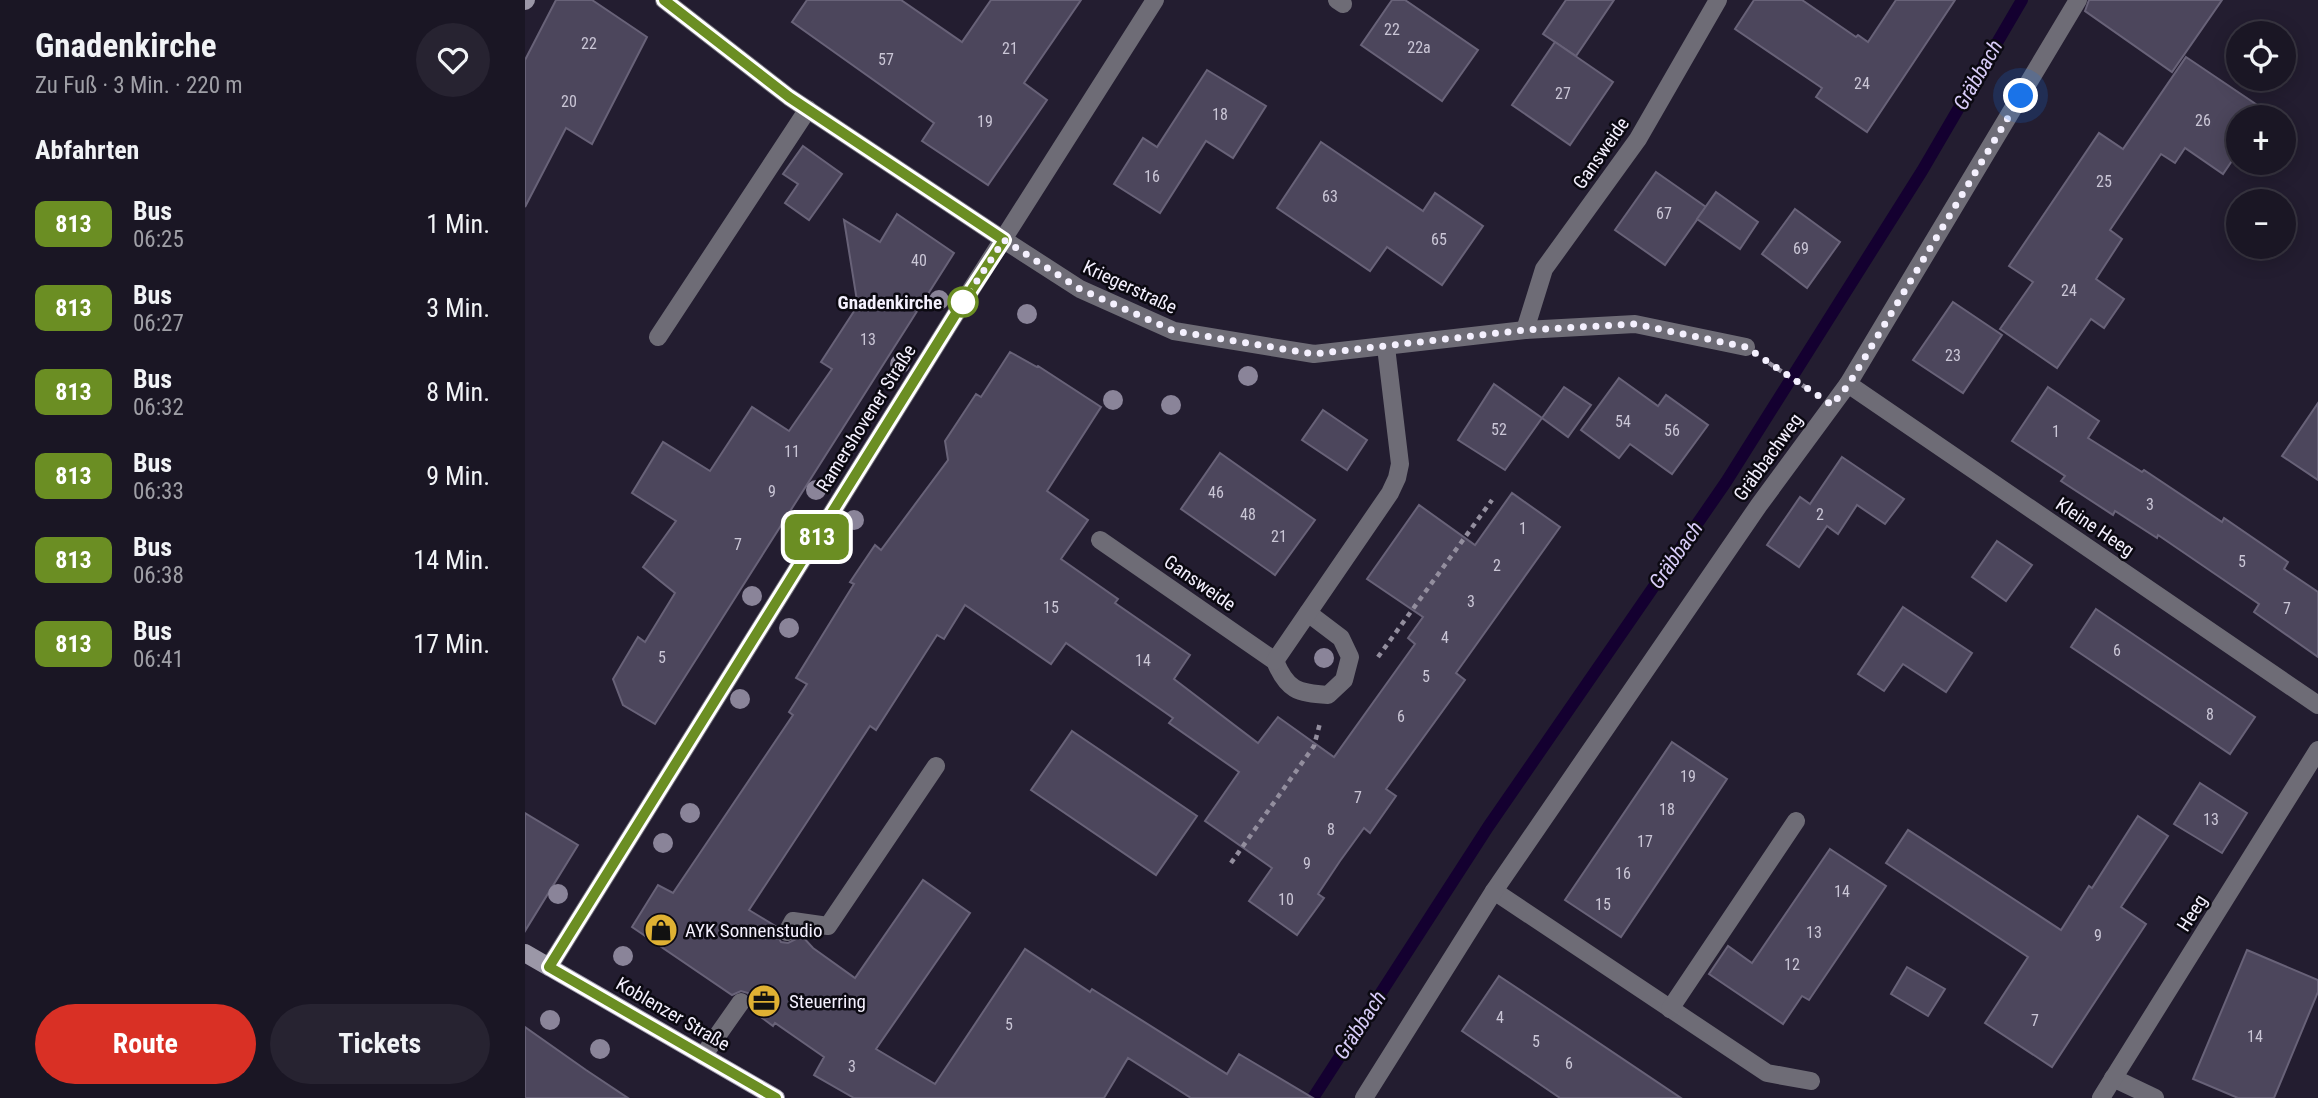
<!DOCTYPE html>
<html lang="de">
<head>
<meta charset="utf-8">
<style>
	:root { --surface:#1a1624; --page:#272331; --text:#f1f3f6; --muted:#9f9fa6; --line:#383541; --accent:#d93025 }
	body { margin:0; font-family:"Roboto Condensed",sans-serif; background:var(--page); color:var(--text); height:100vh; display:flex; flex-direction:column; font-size:26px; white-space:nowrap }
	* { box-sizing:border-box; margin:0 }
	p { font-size:23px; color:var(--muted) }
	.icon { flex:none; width:38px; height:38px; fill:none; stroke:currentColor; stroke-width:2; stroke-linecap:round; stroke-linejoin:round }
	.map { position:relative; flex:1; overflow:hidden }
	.sheet { display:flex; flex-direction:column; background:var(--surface); width:525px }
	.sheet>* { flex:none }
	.badge { padding:0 14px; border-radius:10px; font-size:24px; line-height:46px }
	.fabs { position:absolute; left:1701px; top:21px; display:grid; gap:14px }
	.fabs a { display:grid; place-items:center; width:70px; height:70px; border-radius:50%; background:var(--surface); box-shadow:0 4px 18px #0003,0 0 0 2px var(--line); font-size:35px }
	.you { position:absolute; width:35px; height:35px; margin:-18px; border:5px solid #fff; border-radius:50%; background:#1a73e8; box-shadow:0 0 0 10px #1a73e833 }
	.map>.badge { position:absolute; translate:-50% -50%; box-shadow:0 0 0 4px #fff }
	h2 { padding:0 35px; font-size:26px; line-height:63px }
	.round { display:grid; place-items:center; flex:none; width:74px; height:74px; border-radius:37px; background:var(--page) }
	.headline { display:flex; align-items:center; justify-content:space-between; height:119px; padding:0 35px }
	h1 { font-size:33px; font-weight:700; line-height:52px }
	.primary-button { display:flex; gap:14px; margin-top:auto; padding:14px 35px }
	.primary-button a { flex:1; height:80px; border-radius:42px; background:var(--accent); color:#fff; font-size:28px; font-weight:700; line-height:80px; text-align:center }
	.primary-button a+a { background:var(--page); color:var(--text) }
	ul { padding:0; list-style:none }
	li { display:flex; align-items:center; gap:21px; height:84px; padding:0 35px }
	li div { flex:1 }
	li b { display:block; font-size:26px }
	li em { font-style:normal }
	li .badge { min-width:77px; font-weight:700; text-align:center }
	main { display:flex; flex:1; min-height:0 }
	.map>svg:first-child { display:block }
</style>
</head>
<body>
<main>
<section class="sheet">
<div class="headline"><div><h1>Gnadenkirche</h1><p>Zu Fuß · 3 Min. · 220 m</p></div><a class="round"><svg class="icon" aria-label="heart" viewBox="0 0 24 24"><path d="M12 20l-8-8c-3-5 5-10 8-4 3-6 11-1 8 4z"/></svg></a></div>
<h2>Abfahrten</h2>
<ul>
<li><span class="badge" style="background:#6b8e23;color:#fff">813</span><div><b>Bus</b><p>06:25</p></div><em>1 Min.</em></li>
<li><span class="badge" style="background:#6b8e23;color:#fff">813</span><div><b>Bus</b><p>06:27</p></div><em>3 Min.</em></li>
<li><span class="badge" style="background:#6b8e23;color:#fff">813</span><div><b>Bus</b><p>06:32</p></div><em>8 Min.</em></li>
<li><span class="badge" style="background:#6b8e23;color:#fff">813</span><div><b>Bus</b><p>06:33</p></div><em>9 Min.</em></li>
<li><span class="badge" style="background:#6b8e23;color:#fff">813</span><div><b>Bus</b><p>06:38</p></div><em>14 Min.</em></li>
<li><span class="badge" style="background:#6b8e23;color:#fff">813</span><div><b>Bus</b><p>06:41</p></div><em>17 Min.</em></li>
</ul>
<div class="primary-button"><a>Route</a><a>Tickets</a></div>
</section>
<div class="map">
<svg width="1793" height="1098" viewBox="0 0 1793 1098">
	<rect width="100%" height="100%" fill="#231d30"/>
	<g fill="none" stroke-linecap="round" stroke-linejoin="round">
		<!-- stream -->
		<polyline stroke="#140030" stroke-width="12" points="788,1098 963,827 1201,482 1397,171 1497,0"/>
	</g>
	<!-- building -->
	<g fill="#4c465c" stroke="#686278" stroke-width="2">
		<polygon points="31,0 67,0 122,37 67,144 41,128 0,207 0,60"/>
		<polygon points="282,0 376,0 437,42 466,0 556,0 499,83 522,100 463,185 397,141 409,123 267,22"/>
		<polygon points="867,0 880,0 953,50 917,101 836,45"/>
		<polygon points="1041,0 1089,0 1051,56 1018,34"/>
		<polygon points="1229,0 1277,0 1331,37 1333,35 1343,42 1371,0 1430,0 1342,132 1291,97 1297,88 1210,29"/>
		<polygon points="1564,0 1697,0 1647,72 1560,11"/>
		<polygon points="1030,42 1088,82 1045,145 987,105"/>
		<polygon points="1661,57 1750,117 1713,117 1713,152 1698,174 1660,148 1650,163 1636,154 1585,230 1597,239 1571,279 1599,299 1579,328 1566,319 1532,368 1475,329 1508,282 1484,266 1574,133 1598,149"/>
		<polygon points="682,70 741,106 708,158 681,141 635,213 589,184 618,138 632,147"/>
		<polygon points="796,142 898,211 910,193 958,226 917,285 862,247 845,271 752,208"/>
		<polygon points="278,146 317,174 284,220 260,203 273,184 258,174"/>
		<polygon points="1131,172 1181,207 1140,265 1090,230"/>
		<polygon points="1191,192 1233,222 1215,249 1172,219"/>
		<polygon points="1270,209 1315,242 1282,288 1237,254"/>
		<polygon points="372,214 429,253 130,724 98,705 88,679 113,637 120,642 150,593 118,567 151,521 107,493 138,442 185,471 227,407 264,431 307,369 296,362 335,302 332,301 319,220 355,242"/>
		<polygon points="1428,302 1477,335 1438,393 1388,360"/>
		<polygon points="485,352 512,367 513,366 576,407 522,491 563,520 536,559 593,599 590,603 665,655 649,679 733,743 753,717 809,757 890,644 883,638 898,617 842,579 894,505 950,545 987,493 1035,527 931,673 940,680 861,789 871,796 845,833 839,828 815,861 793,894 799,898 772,935 724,901 747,868 680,821 714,772 644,723 648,718 541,643 526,664 440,605 419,639 412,635 351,730 345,726 224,910 252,927 251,933 256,942 263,943 277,936 288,948 330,978 398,880 445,913 351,1049 410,1084 500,949 565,992 567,989 702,1074 714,1054 788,1098 666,1098 603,1058 579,1098 329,1098 289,1075 299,1057 250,1023 248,1026 225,1009 227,1002 223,993 216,991 207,995 107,927 133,885 148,893 268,715 264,712 282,684 271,678 329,584 325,582 350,545 356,550 423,460 420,441 451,394 456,397"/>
		<polygon points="1094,378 1133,406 1141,395 1183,425 1147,474 1105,444 1094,458 1056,430"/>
		<polygon points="969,384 1017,418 980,470 933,440"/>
		<polygon points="1039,387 1066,405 1043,437 1017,418"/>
		<polygon points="1523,387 1574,421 1563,438 1617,472 1619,470 1697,522 1699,518 1763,562 1759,569 1793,592 1793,657 1729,612 1734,604 1633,535 1632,538 1590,511 1588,515 1536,481 1540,476 1487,441"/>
		<polygon points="1793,403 1793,480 1757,456"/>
		<polygon points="798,410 842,440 822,470 777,440"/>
		<polygon points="695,453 790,520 750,575 656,509"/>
		<polygon points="1317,457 1379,499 1360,524 1332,505 1313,534 1302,526 1274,567 1242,545 1275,497 1285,504"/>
		<polygon points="1472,541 1507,565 1481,601 1447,577"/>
		<polygon points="1378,607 1447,653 1421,692 1378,664 1359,691 1333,674"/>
		<polygon points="1571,609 1730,717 1705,754 1546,647"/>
		<polygon points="547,731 672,816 631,875 506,790"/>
		<polygon points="1147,742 1202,779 1096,937 1040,900"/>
		<polygon points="1675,783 1722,813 1697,853 1649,824"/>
		<polygon points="0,813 53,845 0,931"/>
		<polygon points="1613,816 1643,836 1596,907 1621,924 1527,1067 1460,1023 1503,957 1361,863 1383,830 1536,930 1564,886 1567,888"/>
		<polygon points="1305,849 1361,886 1284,1000 1277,996 1258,1024 1184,974 1203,946 1227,963"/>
		<polygon points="1722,950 1793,980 1793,992 1749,1098 1713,1098 1668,1079"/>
		<polygon points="1382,967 1420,989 1403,1016 1366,994"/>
		<polygon points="974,976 1013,1002 1156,1098 1035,1098 937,1031"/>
		<polygon points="0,1027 61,1070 103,1098 0,1098"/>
	</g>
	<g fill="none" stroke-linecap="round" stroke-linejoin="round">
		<!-- path -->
		<g stroke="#938e9e" stroke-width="4.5" stroke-dasharray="5 5" stroke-linecap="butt">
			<polyline points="1244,363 1283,389"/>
			<polyline points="853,657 967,500"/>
			<polyline points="706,863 789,746 795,723"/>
		</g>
		<!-- lane -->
		<g stroke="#6e6c76" stroke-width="18">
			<polyline points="812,0 818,4"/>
			<polyline points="133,337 283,109"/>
			<polyline points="262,932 268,921 303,926 411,766"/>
			<polyline points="178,1056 216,1002"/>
		</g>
		<!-- street -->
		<g stroke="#6e6c76" stroke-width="18">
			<polyline points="139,0 264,97 479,240 555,289 649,331 789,354 1000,330 1110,324 1221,347"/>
			<polyline points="1000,330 1019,269 1113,139 1193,0"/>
			<polyline points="1323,384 1793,705"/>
			<path d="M575,540l175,121c12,29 22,32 53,34l16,-15 6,-23 -9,-19 -33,-25"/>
			<polyline points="750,661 865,493 872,478 875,464 861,347"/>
			<polyline points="969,891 1242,1073 1286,1081"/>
			<polyline points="24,967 430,315 630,0"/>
			<polyline points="1145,1009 1271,821"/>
			<polyline points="1588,1078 1630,1098"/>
			<polyline points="839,1098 969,891 1234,505 1323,384 1553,0"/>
			<polyline points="1576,1098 1793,750"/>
		</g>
		<!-- secondary -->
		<g stroke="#9b97a7" stroke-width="18">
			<polyline points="0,1 1,0"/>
			<polyline points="0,953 251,1098"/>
		</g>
	</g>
	<!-- trees -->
	<g fill="#8a8499">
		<circle cx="414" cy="300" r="10"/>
		<circle cx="502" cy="314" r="10"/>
		<circle cx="375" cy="364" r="10"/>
		<circle cx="723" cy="376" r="10"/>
		<circle cx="588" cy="400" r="10"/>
		<circle cx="646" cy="405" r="10"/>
		<circle cx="291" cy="490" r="10"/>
		<circle cx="329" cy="520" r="10"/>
		<circle cx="227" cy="596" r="10"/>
		<circle cx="264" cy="628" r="10"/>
		<circle cx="799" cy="658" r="10"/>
		<circle cx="215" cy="699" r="10"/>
		<circle cx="165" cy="813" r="10"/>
		<circle cx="138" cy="843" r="10"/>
		<circle cx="33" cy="894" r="10"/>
		<circle cx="98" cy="956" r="10"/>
		<circle cx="25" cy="1020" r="10"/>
		<circle cx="75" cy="1049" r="10"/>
	</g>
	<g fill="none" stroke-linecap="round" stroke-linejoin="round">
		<defs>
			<polyline id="line" points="139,0 264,97 479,240 430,315 24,967 251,1098"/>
		</defs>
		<!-- line casing -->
		<use href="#line" stroke="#fff" stroke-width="16"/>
		<!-- line -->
		<use href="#line" stroke="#6b8e23" stroke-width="10"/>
		<!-- walk -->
		<polyline stroke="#f4f0fe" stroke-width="7" stroke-dasharray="0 12.6" points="438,302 479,240 555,289 649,331 789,354 1000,330 1110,324 1221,347 1307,405 1324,384 1496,96"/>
	</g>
	<!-- icons -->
	<defs>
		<symbol id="shop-disc" viewBox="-11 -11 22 22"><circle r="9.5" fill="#dfb133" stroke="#0b0911"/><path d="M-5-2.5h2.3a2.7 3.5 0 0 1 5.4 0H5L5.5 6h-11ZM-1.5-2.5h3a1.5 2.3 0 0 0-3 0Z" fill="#111"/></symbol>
		<symbol id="office-disc" viewBox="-11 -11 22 22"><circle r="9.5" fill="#dfb133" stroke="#0b0911"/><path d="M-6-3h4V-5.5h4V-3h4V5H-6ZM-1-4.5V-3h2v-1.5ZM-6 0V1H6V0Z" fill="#111"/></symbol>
	</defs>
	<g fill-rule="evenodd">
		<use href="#shop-disc" x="117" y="911" width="38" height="38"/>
		<use href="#office-disc" x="220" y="982" width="38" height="38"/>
	</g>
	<!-- markers -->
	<circle fill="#fff" stroke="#6b8e23" stroke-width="3.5" cx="438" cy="302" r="14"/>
	<g text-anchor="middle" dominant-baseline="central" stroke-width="5" stroke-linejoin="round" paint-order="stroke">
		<!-- number labels -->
		<g font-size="16" fill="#cac6d6">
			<text x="867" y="29">22</text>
			<text x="64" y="43">22</text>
			<text x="894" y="47">22a</text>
			<text x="485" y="48">21</text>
			<text x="361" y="59">57</text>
			<text x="1337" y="83">24</text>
			<text x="1038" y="93">27</text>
			<text x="44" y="101">20</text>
			<text x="695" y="114">18</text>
			<text x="1678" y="120">26</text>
			<text x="460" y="121">19</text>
			<text x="627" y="176">16</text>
			<text x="1579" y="181">25</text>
			<text x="805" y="196">63</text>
			<text x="1139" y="213">67</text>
			<text x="914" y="239">65</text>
			<text x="1276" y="248">69</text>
			<text x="394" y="260">40</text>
			<text x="1544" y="290">24</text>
			<text x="343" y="339">13</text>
			<text x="1428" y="355">23</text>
			<text x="1098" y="421">54</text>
			<text x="974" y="429">52</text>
			<text x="1147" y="430">56</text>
			<text x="1531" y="431">1</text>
			<text x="267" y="451">11</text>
			<text x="247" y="491">9</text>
			<text x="691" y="492">46</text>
			<text x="1625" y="504">3</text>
			<text x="723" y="514">48</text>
			<text x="1295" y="514">2</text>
			<text x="998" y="528">1</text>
			<text x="754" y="536">21</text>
			<text x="213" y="544">7</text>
			<text x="1717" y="561">5</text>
			<text x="972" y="565">2</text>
			<text x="946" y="601">3</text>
			<text x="526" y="607">15</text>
			<text x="1762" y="608">7</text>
			<text x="920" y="637">4</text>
			<text x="1592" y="650">6</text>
			<text x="137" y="657">5</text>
			<text x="618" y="660">14</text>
			<text x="901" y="676">5</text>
			<text x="1685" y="714">8</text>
			<text x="876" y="716">6</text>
			<text x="1163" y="776">19</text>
			<text x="833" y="797">7</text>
			<text x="1142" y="809">18</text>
			<text x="1686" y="819">13</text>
			<text x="806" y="829">8</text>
			<text x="1120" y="841">17</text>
			<text x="782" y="863">9</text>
			<text x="1098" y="873">16</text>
			<text x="1317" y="891">14</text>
			<text x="761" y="899">10</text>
			<text x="1078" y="904">15</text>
			<text x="1289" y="932">13</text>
			<text x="1573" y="935">9</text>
			<text x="1267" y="964">12</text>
			<text x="975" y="1017">4</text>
			<text x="1510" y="1020">7</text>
			<text x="484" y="1024">5</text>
			<text x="1730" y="1036">14</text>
			<text x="1011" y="1041">5</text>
			<text x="1044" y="1063">6</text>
			<text x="327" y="1066">3</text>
		</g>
		<!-- street labels -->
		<g font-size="19" fill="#f4f0fe" stroke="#0b0911">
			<text transform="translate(1076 153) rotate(-55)">Gansweide</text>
			<text transform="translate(605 287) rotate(25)">Kriegerstraße</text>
			<text transform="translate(341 418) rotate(-58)">Ramershovener Straße</text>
			<text transform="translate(1243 457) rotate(-54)">Gräbbachweg</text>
			<text transform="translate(1570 527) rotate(34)">Kleine Heeg</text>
			<text transform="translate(675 583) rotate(35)">Gansweide</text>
			<text transform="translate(1667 913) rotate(-58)">Heeg</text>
			<text transform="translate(148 1014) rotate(30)">Koblenzer Straße</text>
		</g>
		<!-- stop labels -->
		<g font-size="19" font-weight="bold" fill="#f4f0fe" stroke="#0b0911" text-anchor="end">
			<text x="417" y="302">Gnadenkirche</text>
		</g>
		<!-- poi labels -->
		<g font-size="19" fill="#f4f0fe" stroke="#0b0911" text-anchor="start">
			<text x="160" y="930">AYK Sonnenstudio</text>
			<text x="264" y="1001">Steuerring</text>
		</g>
		<!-- water labels -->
		<g font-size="21" font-style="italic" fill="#d8ccf8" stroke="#0b0911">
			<text transform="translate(1453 75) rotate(-60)">Gräbbach</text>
			<text transform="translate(1151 555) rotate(-55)">Gräbbach</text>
			<text transform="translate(835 1025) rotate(-57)">Gräbbach</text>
		</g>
	</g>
</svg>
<div class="fabs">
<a><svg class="icon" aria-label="locate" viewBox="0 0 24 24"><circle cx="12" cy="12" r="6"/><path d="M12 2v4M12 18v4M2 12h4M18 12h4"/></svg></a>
<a>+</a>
<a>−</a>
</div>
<div class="you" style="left:1496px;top:96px"></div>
<b class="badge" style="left:292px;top:537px;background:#6b8e23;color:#fff">813</b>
</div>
</main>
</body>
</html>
